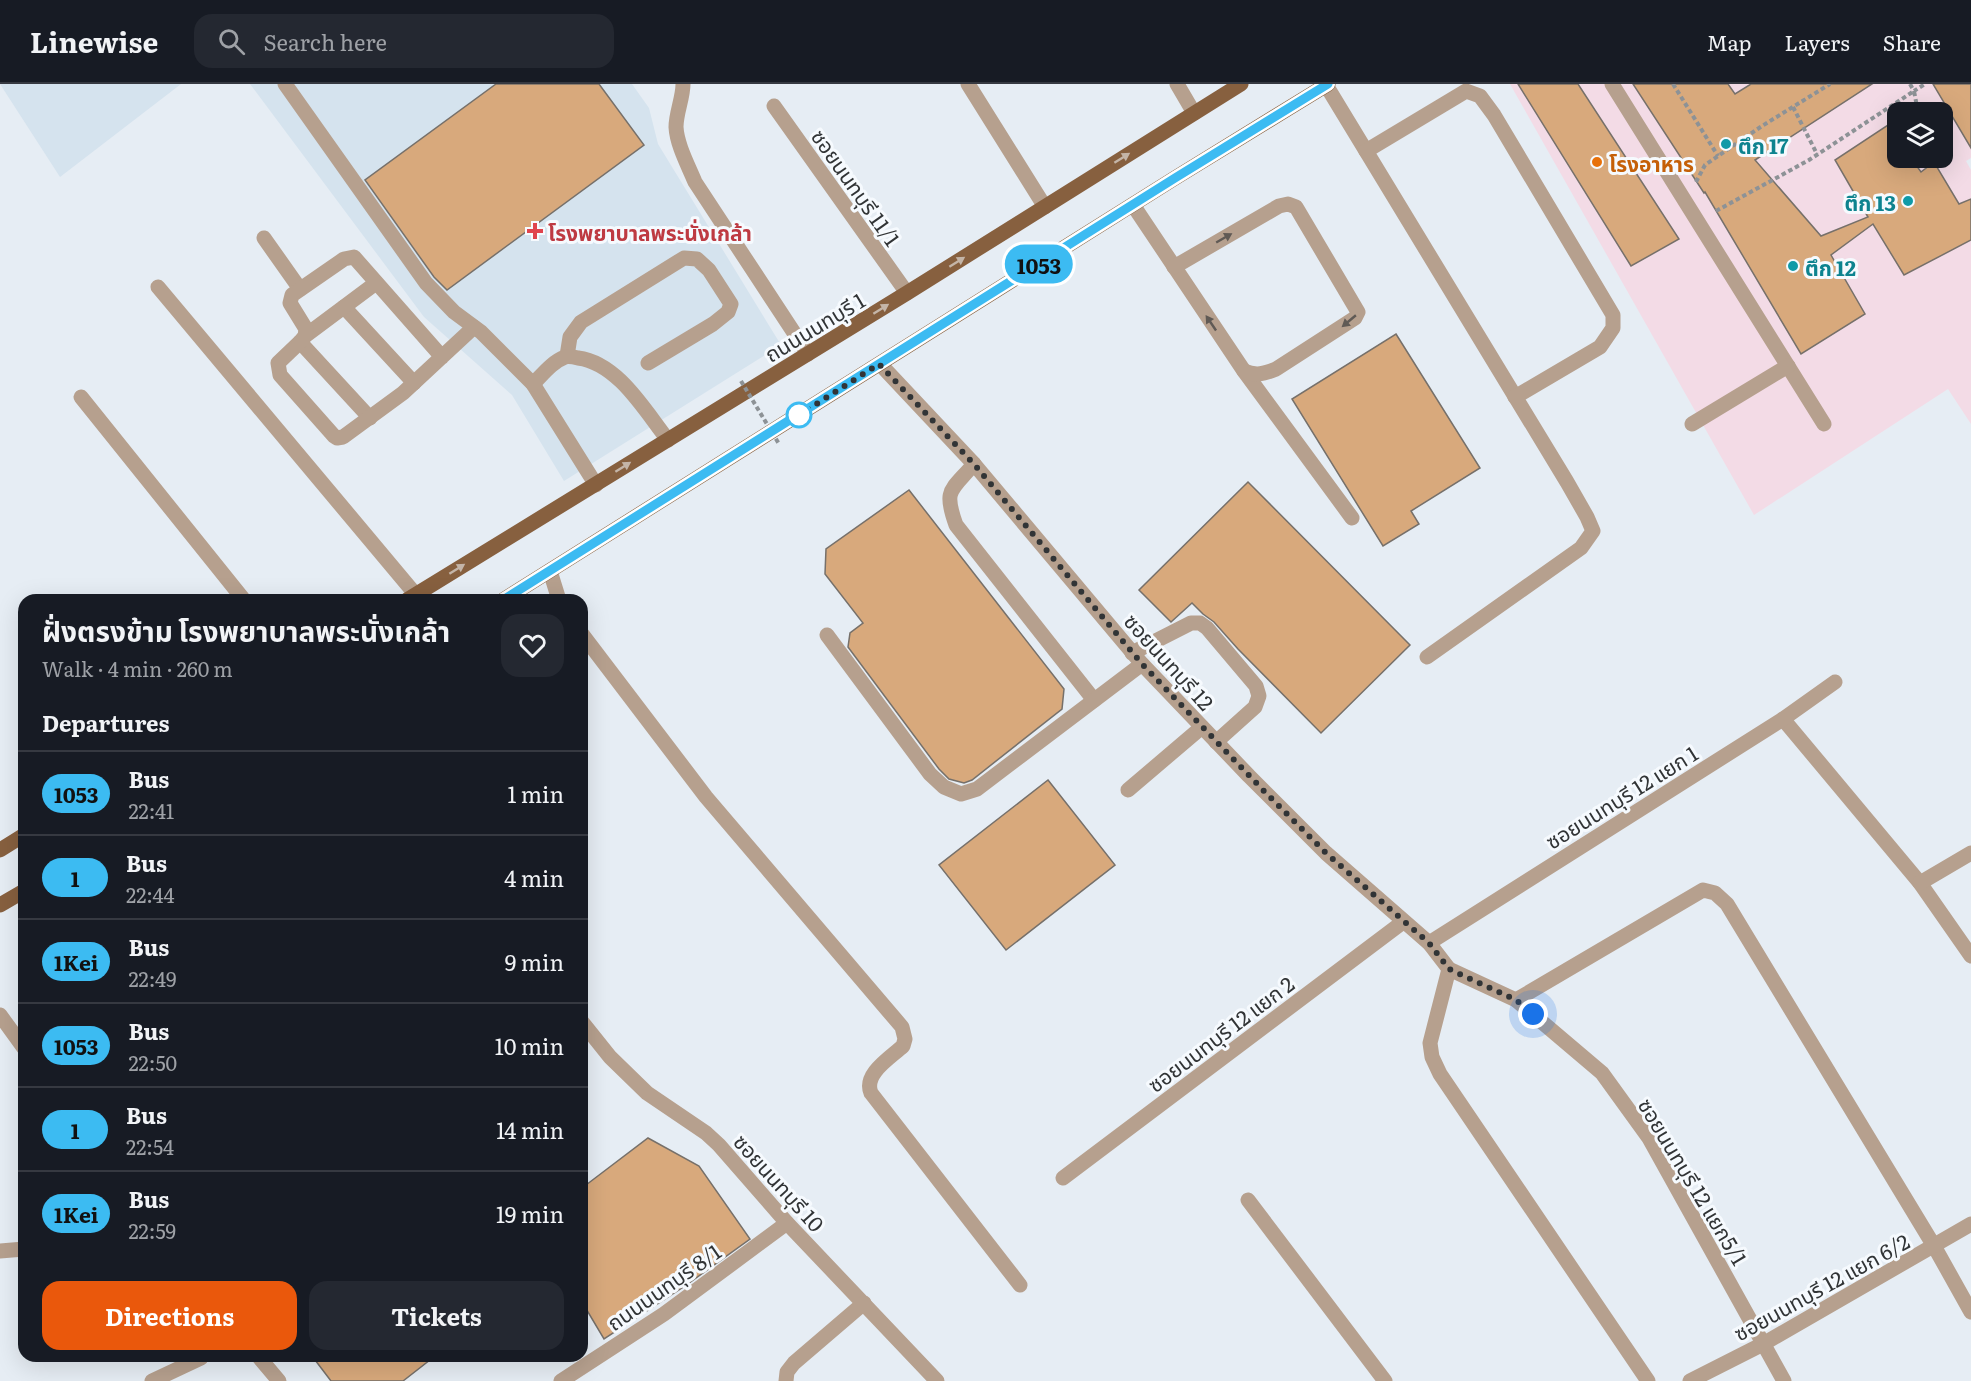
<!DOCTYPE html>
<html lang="en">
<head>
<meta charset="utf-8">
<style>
	:root { --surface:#171b24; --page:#242831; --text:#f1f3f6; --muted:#9ea1a6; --line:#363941; --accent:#ea580c }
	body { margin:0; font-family:Literata,"Noto Sans Thai",serif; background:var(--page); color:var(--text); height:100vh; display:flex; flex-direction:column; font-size:22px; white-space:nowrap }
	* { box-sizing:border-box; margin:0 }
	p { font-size:20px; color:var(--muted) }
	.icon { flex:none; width:33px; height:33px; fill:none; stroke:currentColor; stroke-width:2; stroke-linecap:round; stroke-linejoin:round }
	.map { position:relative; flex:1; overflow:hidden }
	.sheet { position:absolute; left:18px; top:510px; width:570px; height:768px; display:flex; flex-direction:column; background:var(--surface); border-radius:18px; box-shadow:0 6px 24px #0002 }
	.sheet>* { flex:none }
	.badge { padding:0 12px; border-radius:20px; font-size:21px; line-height:39px }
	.controls { position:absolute; left:1887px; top:18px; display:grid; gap:12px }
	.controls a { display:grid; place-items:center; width:66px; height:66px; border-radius:12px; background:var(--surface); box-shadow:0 6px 24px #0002; font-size:30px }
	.you { position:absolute; width:30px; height:30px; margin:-15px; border:4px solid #fff; border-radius:50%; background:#1a73e8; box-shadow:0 0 0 9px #1a73e833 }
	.map>.badge { position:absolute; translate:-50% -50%; box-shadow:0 0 0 3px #fff }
	h2 { padding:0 24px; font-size:22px; line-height:54px }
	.round { display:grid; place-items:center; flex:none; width:63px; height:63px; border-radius:18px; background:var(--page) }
	.overview { display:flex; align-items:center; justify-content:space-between; height:102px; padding:0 24px }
	h1 { font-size:28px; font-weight:700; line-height:45px }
	.cta { display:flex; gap:12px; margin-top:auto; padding:12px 24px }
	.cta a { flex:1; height:69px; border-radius:18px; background:var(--accent); color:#fff; font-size:24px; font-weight:700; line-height:69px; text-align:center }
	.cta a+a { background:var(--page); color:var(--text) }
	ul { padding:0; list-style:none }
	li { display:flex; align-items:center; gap:18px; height:84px; padding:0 24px; border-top:2px solid var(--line) }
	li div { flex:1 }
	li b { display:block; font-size:22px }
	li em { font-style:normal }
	li .badge { min-width:66px; font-weight:700; text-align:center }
	header { display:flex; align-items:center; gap:36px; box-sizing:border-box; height:84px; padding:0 30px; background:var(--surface); border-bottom:2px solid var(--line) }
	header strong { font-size:28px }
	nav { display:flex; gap:33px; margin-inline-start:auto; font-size:21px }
	.search { width:420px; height:54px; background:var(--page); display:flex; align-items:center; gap:15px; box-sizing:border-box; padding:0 21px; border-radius:18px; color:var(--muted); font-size:22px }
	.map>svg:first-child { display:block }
</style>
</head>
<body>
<header>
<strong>Linewise</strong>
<div class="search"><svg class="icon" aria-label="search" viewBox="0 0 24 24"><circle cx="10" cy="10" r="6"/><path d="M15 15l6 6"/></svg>Search here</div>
<nav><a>Map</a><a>Layers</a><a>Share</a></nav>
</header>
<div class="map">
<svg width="1971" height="1297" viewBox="0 0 1971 1297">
	<rect width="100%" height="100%" fill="#e6edf4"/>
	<!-- built -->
	<g fill="#d5e3ee">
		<polygon points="0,0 181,0 60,93"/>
		<polygon points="250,0 632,0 649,24 658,60 781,261 564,397 512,311 424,233"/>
	</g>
	<!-- education -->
	<path fill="#f3dbe6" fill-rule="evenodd" d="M1510,0h461v74l-5,3 5,9v254l-23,-35 -194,126zM1898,28h44v46h-44z"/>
	<!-- building -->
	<g fill="#d8a97c" stroke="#76706a" stroke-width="1.5">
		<polygon points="496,0 599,0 644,61 447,206 434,193 365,96"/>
		<polygon points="1518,0 1578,0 1679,155 1631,182"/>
		<polygon points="1633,0 1728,0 1735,10 1751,0 1872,0 1755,76 1821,152 1868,133 1835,76 1888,41 1898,55 1898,74 1911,74 1921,88 1934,78 1959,120 1971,115 1971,156 1904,191 1873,140 1831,171 1865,230 1801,270 1705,108 1704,109"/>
		<polygon points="1933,0 1971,0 1971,64"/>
		<polygon points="1396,250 1480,384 1411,427 1419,440 1383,462 1292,315"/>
		<polygon points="1248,398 1410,561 1321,649 1238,565 1214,538 1203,530 1192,519 1171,538 1139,506"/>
		<polygon points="909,406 1064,605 1062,625 972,696 964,699 949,695 939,685 848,563 850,549 863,539 825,490 826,465"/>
		<polygon points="1048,696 1115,781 1006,866 939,781"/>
		<polygon points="648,1054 699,1082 750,1155 685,1202 604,1255 582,1218 582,1104"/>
		<polygon points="312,1272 435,1272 403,1297 331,1297"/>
	</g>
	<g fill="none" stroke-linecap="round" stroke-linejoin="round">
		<!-- path -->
		<g stroke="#8d9296" stroke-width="4" stroke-dasharray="4.5 3" stroke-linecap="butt">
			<polyline points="1673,0 1718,72"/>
			<polyline points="1910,0 1914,7 1925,0"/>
			<polyline points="1793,23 1817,70"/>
			<polyline points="1925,74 1927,84"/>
			<polyline points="1696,98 1705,81 1762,42 1830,0"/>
			<polyline points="1716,127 1809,76 1914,7 1918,28"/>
		</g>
		<!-- minor -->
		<g stroke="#b6a08e" stroke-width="15">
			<polyline points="285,0 426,199 454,228 481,248 533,300 596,401"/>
			<path d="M683,0c0,14 -7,29 -7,43 1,18 12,38 19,55l113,172"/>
			<polyline points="968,0 1045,123"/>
			<polyline points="1177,0 1194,29"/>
			<polyline points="1612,0 1824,340"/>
			<polyline points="1326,1 1567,398 1587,433 1593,447 1581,464 1427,573"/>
			<polyline points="774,22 907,209"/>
			<polyline points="1366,67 1466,7 1480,12 1494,31 1613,231 1613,244 1600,263 1515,313"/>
			<polyline points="1133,121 1244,287 1352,434"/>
			<polyline points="264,154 300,205"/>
			<path d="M1174,183l105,-61 9,-2 8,3 62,105 -3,6 -79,51c-12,5 -20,7 -32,2"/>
			<polyline points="158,203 416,511"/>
			<polyline points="344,223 414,299"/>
			<polyline points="305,252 376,199"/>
			<polyline points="300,258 370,334"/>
			<polyline points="567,272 570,253 581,238 684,174 697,175 709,186 731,220 728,228 713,240 648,279"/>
			<polyline points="442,273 354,173 344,175 292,211 290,219 306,245 305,252 300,258 278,279 280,291 334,352 337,354 343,353 403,309 474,243"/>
			<polyline points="880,280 974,380 1142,580 1249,692 1326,769 1429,859 1449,885 1516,916 1602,989 1649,1054 1784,1297"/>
			<path d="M533,300c10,-10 19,-22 32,-27 4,-1 9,0 13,1 40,5 67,53 90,82"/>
			<polyline points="81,313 244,516"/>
			<polyline points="1692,340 1788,282"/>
			<path d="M974,380c-23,27 -31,25 -18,61l138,175"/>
			<polyline points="550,487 559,516"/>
			<path d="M582,550l124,163 196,230 3,12 -2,7c-13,12 -40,28 -32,47l149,192"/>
			<polyline points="827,551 930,690 944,703 961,710 977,705 1142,580"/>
			<polyline points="1132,569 1191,539 1200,539 1207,544 1256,602 1259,612 1255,623 1216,658"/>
			<polyline points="1783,635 1920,799 1971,872"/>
			<polyline points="1128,706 1202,643"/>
			<polyline points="1920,799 1971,769"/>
			<polyline points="1429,859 1783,635 1835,598"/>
			<polyline points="1449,885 1430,959 1432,973 1440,990 1648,1297"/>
			<polyline points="1516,916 1703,806 1715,809 1727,820 1934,1162 1971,1228"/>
			<polyline points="0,931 24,964"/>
			<polyline points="582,938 610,973 647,1009 706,1049 719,1061 787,1139 937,1297"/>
			<polyline points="1063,1094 1403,838"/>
			<polyline points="1248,1116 1385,1297"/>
			<polyline points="0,1167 24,1165"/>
			<polyline points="258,1272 279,1297"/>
			<polyline points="152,1297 201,1274"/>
			<polyline points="561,1297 664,1230 787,1139"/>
			<polyline points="786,1297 787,1288 794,1279 864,1219"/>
			<polyline points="1690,1297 1763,1260 1971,1140"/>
		</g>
		<!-- major -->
		<g stroke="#87603f" stroke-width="15">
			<polyline points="407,516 907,209 1241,0"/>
			<polyline points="503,516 1175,94 1328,0"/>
			<polyline points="0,766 24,751"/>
			<polyline points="0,821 24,807"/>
		</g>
		<!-- path-bridge -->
		<polyline stroke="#8d9296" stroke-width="4" stroke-dasharray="4.5 3" stroke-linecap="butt" points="741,297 779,360"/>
	</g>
	<!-- one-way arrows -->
	<defs><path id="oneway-solid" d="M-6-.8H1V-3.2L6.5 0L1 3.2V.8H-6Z" transform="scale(1.5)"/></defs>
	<g fill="#c4b5a8">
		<use href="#oneway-solid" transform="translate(1122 74) rotate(-32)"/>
		<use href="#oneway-solid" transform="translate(957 178) rotate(-32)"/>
		<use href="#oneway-solid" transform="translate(881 225) rotate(-32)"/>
		<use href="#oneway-solid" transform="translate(623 383) rotate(-32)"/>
		<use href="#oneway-solid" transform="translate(457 485) rotate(-32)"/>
	</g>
	<g fill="#605a55">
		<use href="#oneway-solid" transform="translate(1224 154) rotate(-30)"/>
		<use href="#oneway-solid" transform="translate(1349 237) rotate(140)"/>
		<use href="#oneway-solid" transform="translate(1211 239) rotate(-124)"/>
	</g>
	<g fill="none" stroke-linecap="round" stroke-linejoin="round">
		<defs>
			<polyline id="line" points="503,516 1175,94 1328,0"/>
		</defs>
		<!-- line casing -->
		<use href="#line" stroke="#fff" stroke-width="14"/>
		<!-- line -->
		<use href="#line" stroke="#3cbbf2" stroke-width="9"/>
		<!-- walk -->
		<polyline stroke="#313436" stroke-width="6" stroke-dasharray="0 10.8" points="799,331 879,280 974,380 1142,580 1264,707 1326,769 1429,859 1449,885 1516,916 1533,930"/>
	</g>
	<!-- markers -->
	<g fill="#0f9aa8" stroke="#f6fafe" stroke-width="2">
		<circle cx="1726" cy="60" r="6"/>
		<circle cx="1908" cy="117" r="6"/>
		<circle cx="1793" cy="182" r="6"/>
	</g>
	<circle fill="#e8710a" stroke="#f6fafe" stroke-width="2" cx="1597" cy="78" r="6"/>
	<path fill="#e0444e" stroke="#f6fafe" stroke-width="2" d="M532 138h6v6h6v6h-6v6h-6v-6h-6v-6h6z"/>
	<circle fill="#fff" stroke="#3cbbf2" stroke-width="3" cx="799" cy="331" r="12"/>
	<g text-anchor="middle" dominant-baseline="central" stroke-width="6" stroke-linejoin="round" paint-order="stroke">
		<!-- culture labels -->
		<g font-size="21" font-weight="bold" fill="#0d838f" stroke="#f6fafe" text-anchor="start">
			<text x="1738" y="60">ตึก 17</text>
			<text x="1896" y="117" text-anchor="end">ตึก 13</text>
			<text x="1805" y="182">ตึก 12</text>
		</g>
		<!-- food labels -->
		<g font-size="21" font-weight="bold" fill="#c56008" stroke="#f6fafe" text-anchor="start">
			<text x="1609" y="78">โรงอาหาร</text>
		</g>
		<!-- street labels -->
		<g font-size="21" fill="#313436" stroke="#f6fafe">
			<text transform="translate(857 103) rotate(55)">ซอยนนทบุรี 11/1</text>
			<text transform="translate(814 242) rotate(-31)">ถนนนนทบุรี 1</text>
			<text transform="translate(1170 577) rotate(48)">ซอยนนทบุรี 12</text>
			<text transform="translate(1621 712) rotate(-32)">ซอยนนทบุรี 12 แยก 1</text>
			<text transform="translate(1220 949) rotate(-37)">ซอยนนทบุรี 12 แยก 2</text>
			<text transform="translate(1694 1097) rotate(59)">ซอยนนทบุรี 12 แยก5/1</text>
			<text transform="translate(780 1098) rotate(48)">ซอยนนทบุรี 10</text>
			<text transform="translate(663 1202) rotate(-35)">ถนนนนทบุรี 8/1</text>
			<text transform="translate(1821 1202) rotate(-29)">ซอยนนทบุรี 12 แยก 6/2</text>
		</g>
		<!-- health labels -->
		<g font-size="21" font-weight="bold" fill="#be3a42" stroke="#f6fafe" text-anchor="start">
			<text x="548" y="147">โรงพยาบาลพระนั่งเกล้า</text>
		</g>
	</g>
</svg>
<div class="controls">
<a><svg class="icon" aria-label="layers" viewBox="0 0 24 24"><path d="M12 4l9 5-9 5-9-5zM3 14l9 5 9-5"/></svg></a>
</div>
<div class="you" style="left:1533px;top:930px"></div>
<b class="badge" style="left:1039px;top:180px;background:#3cbbf2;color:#111">1053</b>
<section class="sheet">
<div class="overview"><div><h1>ฝั่งตรงข้าม โรงพยาบาลพระนั่งเกล้า</h1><p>Walk · 4 min · 260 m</p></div><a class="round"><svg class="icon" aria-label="heart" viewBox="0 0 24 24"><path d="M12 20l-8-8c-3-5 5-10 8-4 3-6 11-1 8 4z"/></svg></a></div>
<h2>Departures</h2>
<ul>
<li><span class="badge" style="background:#3cbbf2;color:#111">1053</span><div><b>Bus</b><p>22:41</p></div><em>1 min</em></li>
<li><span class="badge" style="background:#3cbbf2;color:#111">1</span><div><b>Bus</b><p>22:44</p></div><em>4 min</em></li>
<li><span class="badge" style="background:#3cbbf2;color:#111">1Kei</span><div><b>Bus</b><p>22:49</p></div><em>9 min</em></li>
<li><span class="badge" style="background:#3cbbf2;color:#111">1053</span><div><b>Bus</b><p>22:50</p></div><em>10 min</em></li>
<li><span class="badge" style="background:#3cbbf2;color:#111">1</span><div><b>Bus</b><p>22:54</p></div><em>14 min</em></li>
<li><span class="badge" style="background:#3cbbf2;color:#111">1Kei</span><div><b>Bus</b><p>22:59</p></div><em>19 min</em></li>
</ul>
<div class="cta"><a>Directions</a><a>Tickets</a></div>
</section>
</div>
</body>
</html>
